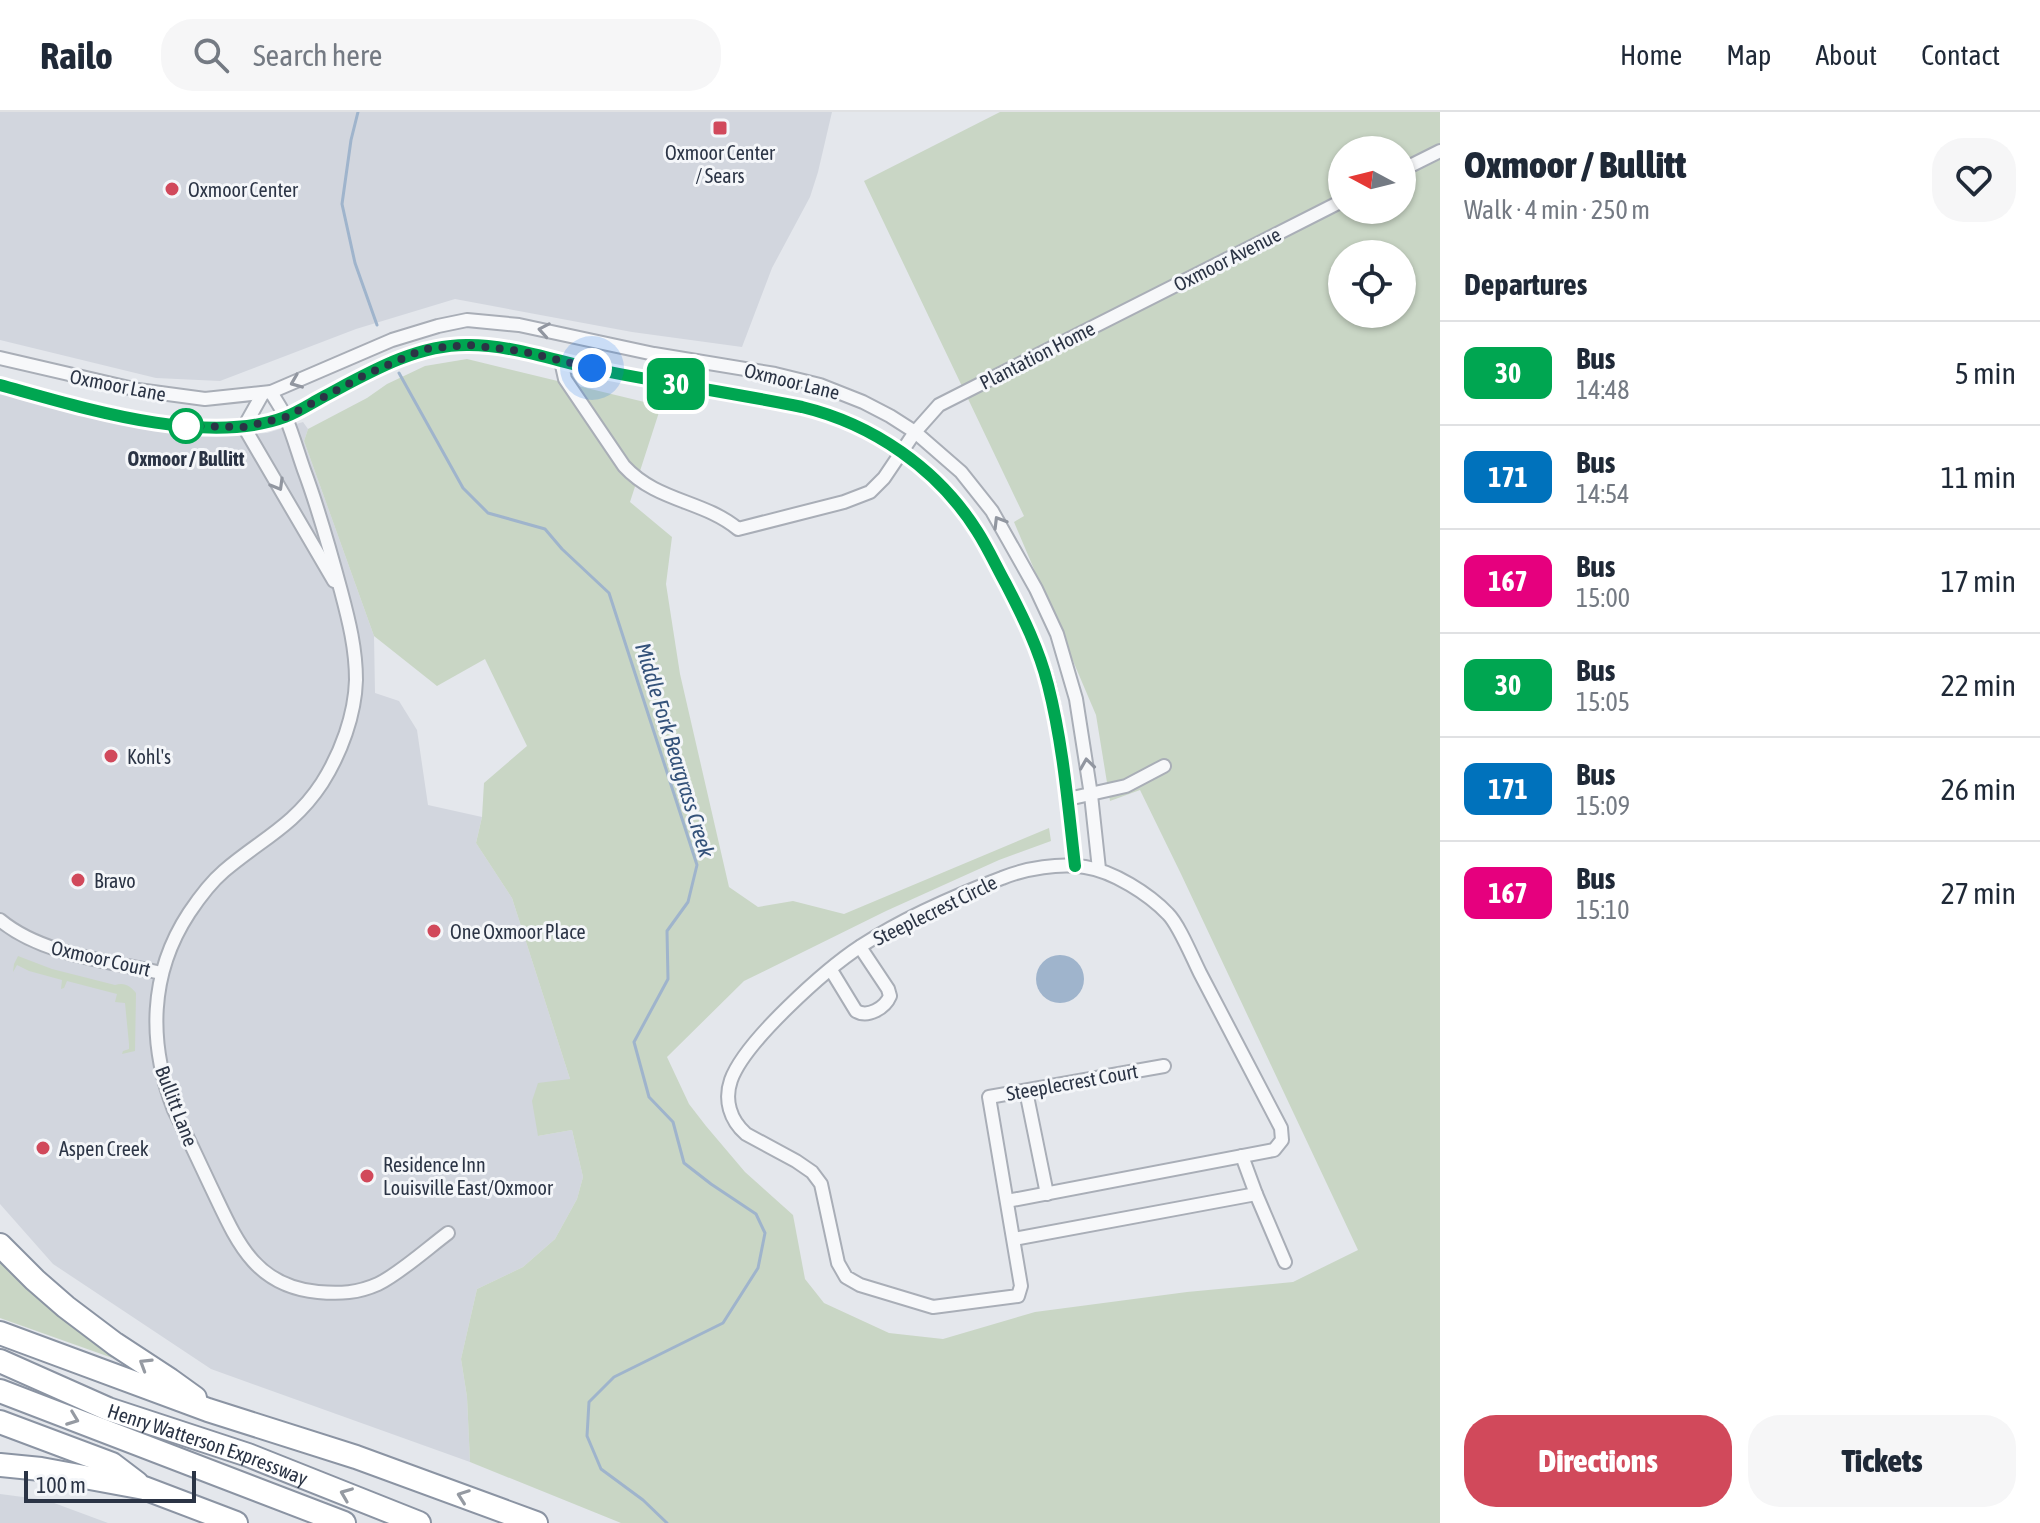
<!DOCTYPE html>
<html lang="en">
<head>
<meta charset="utf-8">
<style>
	:root { --surface:#fff; --page:#f6f6f7; --text:#1f2937; --muted:#747a83; --line:#e0e1e3; --accent:#d1495b }
	body { margin:0; font-family:"Asap Condensed",sans-serif; background:var(--page); color:var(--text); height:100vh; display:flex; flex-direction:column; font-size:30px; white-space:nowrap }
	* { box-sizing:border-box; margin:0 }
	p { font-size:26px; color:var(--muted) }
	.icon { flex:none; width:44px; height:44px; fill:none; stroke:currentColor; stroke-width:2; stroke-linecap:round; stroke-linejoin:round }
	.map { position:relative; flex:1; overflow:hidden }
	.sheet { display:flex; flex-direction:column; background:var(--surface); width:600px }
	.sheet>* { flex:none }
	.badge { padding:0 16px; border-radius:12px; font-size:28px; line-height:52px }
	.needle { width:52px; rotate:277deg }
	.tools { position:absolute; left:1328px; top:24px; display:grid; gap:16px }
	.tools a { display:grid; place-items:center; width:88px; height:88px; border-radius:50%; background:var(--surface); box-shadow:0 2px 6px #0004; font-size:40px }
	.scale { position:absolute; left:24px; bottom:20px; width:172px; box-sizing:border-box; padding-left:8px; border:4px solid #2b3445; border-top:0; font-size:22px; line-height:28px; white-space:nowrap; color:#2b3445; -webkit-text-stroke:6px #f4f6f9; paint-order:stroke }
	.you { position:absolute; width:40px; height:40px; margin:-20px; border:6px solid #fff; border-radius:50%; background:#1a73e8; box-shadow:0 0 0 12px #1a73e833 }
	.map>.badge { position:absolute; translate:-50% -50%; box-shadow:0 0 0 4px #fff }
	h2 { padding:0 24px; font-size:30px; line-height:72px }
	.round { display:grid; place-items:center; flex:none; width:84px; height:84px; border-radius:32px; background:var(--page) }
	.head { display:flex; align-items:center; justify-content:space-between; height:136px; padding:0 24px }
	h1 { font-size:38px; font-weight:800; line-height:60px }
	.button { display:flex; gap:16px; margin-top:auto; padding:16px 24px }
	.button a { flex:1; height:92px; border-radius:32px; background:var(--accent); color:#fff; font-size:32px; font-weight:800; line-height:92px; text-align:center }
	.button a+a { background:var(--page); color:var(--text) }
	ul { padding:0; list-style:none }
	li { display:flex; align-items:center; gap:24px; height:104px; padding:0 24px; border-top:2px solid var(--line) }
	li div { flex:1 }
	li b { display:block; font-size:30px }
	li em { font-style:normal }
	li .badge { min-width:88px; font-weight:700; text-align:center }
	header { display:flex; align-items:center; gap:48px; box-sizing:border-box; height:112px; padding:0 40px; background:var(--surface); border-bottom:2px solid var(--line) }
	header strong { font-size:38px }
	nav { display:flex; gap:44px; margin-inline-start:auto; font-size:28px }
	.search { width:560px; height:72px; background:var(--page); display:flex; align-items:center; gap:20px; box-sizing:border-box; padding:0 28px; border-radius:32px; color:var(--muted); font-size:30px }
	main { display:flex; flex:1; min-height:0 }
	.map>svg:first-child { display:block }
</style>
</head>
<body>
<header>
<strong>Railo</strong>
<div class="search"><svg class="icon" aria-label="search" viewBox="0 0 24 24"><circle cx="10" cy="10" r="6"/><path d="M15 15l6 6"/></svg>Search here</div>
<nav><a>Home</a><a>Map</a><a>About</a><a>Contact</a></nav>
</header>
<main>
<div class="map">
<svg width="1440" height="1411" viewBox="0 0 1440 1411">
	<rect width="100%" height="100%" fill="#e4e7ec"/>
	<!-- built -->
	<g fill="#d2d6de">
		<polygon points="0,0 832,0 818,60 810,85 772,156 742,235 632,220 455,187 356,217 220,269 156,266 0,228"/>
		<polygon points="0,280 200,325 267,321 303,310 308,317 304,329 374,524 375,581 399,589 417,618 428,693 482,705 476,731 512,786 570,967 538,1024 572,1018 583,1065 577,1087 555,1127 523,1155 477,1177 461,1247 467,1285 470,1350 211,1257 53,1152 0,1092"/>
		<polygon points="0,1382 46,1388 108,1411 0,1411"/>
	</g>
	<!-- green -->
	<g fill="#c9d6c5" fill-rule="evenodd">
		<path d="M1000,0h440v1411h-819l-151,-61 -3,-65 -6,-38 16,-70 46,-22 32,-28 22,-40 6,-22 -11,-47 -34,6 -6,-35 6,-18 32,-4 -58,-181 -36,-55 6,-26 2,-34 43,-37 -42,-87 -48,27 -63,-50 -70,-195 4,-12 59,-31 20,-14 38,-18 42,-7 194,47 -31,96 42,35 -6,47 14,90 49,213 29,20 35,-6 51,13 205,-86 2,13 -52,19 -113,51 -142,70 -77,76 22,47 17,22 39,46 48,43 12,64 19,24 65,30 54,6 92,-27 152,-20 106,-10 65,-32 -177,-376 -41,-84 -30,11 -14,-86 -82,-193 10,-6 -160,-335zM1342,38h60v60h-60zM1342,142h60v60h-60z"/>
		<path d="M18,844l34,13 63,16c10,-3 15,1 21,8l-1,58 -13,3 1,-3 6,-2v-5l-4,-41 -10,-1 2,-8 -50,-13 -3,7 -3,1 1,-9 -33,-9 -12,-6 -4,7 1,-8z"/>
		<polygon points="0,1147 69,1211 121,1249 0,1206"/>
	</g>
	<!-- water -->
	<circle fill="#9fb4cc" cx="1060" cy="867" r="24"/>
	<g fill="none" stroke-linecap="round" stroke-linejoin="round">
		<!-- stream -->
		<g stroke="#9fb4cc" stroke-width="3">
			<polyline points="358,0 351,28 342,92 355,151 377,213"/>
			<polyline points="399,261 463,376 488,401 545,417 562,437 609,481 697,753 688,790 667,819 668,867 634,930 649,985 673,1010 684,1051 711,1072 756,1102 765,1121 758,1156 723,1211 614,1265 589,1290 587,1324 601,1357 643,1388 667,1411"/>
		</g>
		<defs>
			<g id="street">
				<polyline points="1402,58 1440,39"/>
				<polyline points="0,246 138,278 205,287 271,280 392,228 438,214 467,208 519,213 654,242 775,262 820,273 863,290 890,304 915,320 961,360 992,399 1036,477 1057,522 1076,587 1091,683 1099,757"/>
				<path d="M561,249l4,18 59,87c33,36 79,34 114,63l106,-27 26,-10 14,-14 31,-46 24,-27 403,-204"/>
				<path d="M0,273c82,21 203,62 285,32 13,-5 25,-13 38,-20 45,-24 93,-53 146,-52 42,0 84,15 125,24 69,14 139,24 208,38 71,17 136,62 175,124 11,17 20,35 29,53 17,33 33,65 43,101 14,59 19,120 26,181"/>
				<path d="M271,280c5,9 11,17 15,26 7,17 12,35 18,52 15,40 26,80 37,121 8,30 15,58 15,89 -1,35 -15,73 -34,103 -28,43 -62,57 -98,88 -14,12 -25,27 -35,42 -40,61 -41,130 -15,197 13,26 25,51 37,77 25,52 42,99 107,105 22,2 40,1 60,-8 21,-10 50,-36 70,-51"/>
				<polyline points="263,281 244,315 334,469"/>
				<polyline points="1068,687 1126,674 1164,654"/>
				<path d="M0,808c42,35 109,41 161,53"/>
				<path d="M831,858l25,41c12,7 29,-3 34,-15l-2,-7 -28,-42"/>
				<polyline points="1026,979 1047,1082"/>
				<polyline points="1242,1044 1256,1082 1285,1150"/>
				<path d="M1007,1089l267,-51 8,-10 -1,-12c-27,-52 -54,-103 -81,-155 -8,-16 -21,-48 -32,-59 -19,-20 -55,-43 -83,-47 -25,-4 -59,1 -83,11 -48,18 -98,40 -141,68 -35,23 -116,95 -130,134 -7,20 -1,40 15,54l50,27 16,11 9,12 17,79 8,14 14,8 73,22 85,-11 3,-10 -32,-189 175,-31"/>
				<polyline points="1014,1127 1256,1082"/>
			</g>
			<g id="highway">
				<polyline points="0,1133 35,1168 66,1195 115,1232 170,1268 195,1286"/>
				<polyline points="0,1221 208,1298 356,1345 536,1411"/>
				<path id="s1" d="M0,1249l108,48 140,46 171,68"/>
				<polyline points="0,1279 344,1411"/>
				<polyline points="0,1310 112,1352 137,1371"/>
				<polyline points="0,1353 41,1357 144,1376 236,1411"/>
			</g>
		</defs>
		<!-- street casing -->
		<use href="#street" stroke="#a9aeb7" stroke-width="16"/>
		<!-- highway casing -->
		<use href="#highway" stroke="#8b94a3" stroke-width="26"/>
		<!-- street -->
		<use href="#street" stroke="#f7f8fa" stroke-width="12"/>
		<!-- highway -->
		<use href="#highway" stroke="#fff" stroke-width="22"/>
	</g>
	<!-- one-way arrows -->
	<defs><path id="oneway-chevron" d="M-2-3.5L2.5 0L-2 3.5" fill="none" stroke-width="1.6" stroke-linecap="round" stroke-linejoin="round" transform="scale(2)"/></defs>
	<g stroke="#9196a0">
		<use href="#oneway-chevron" transform="translate(544 218) rotate(-170)"/>
		<use href="#oneway-chevron" transform="translate(296 270) rotate(158)"/>
		<use href="#oneway-chevron" transform="translate(278 373) rotate(60)"/>
		<use href="#oneway-chevron" transform="translate(999 410) rotate(-121)"/>
		<use href="#oneway-chevron" transform="translate(1087 652) rotate(-98)"/>
	</g>
	<g stroke="#959aa2">
		<use href="#oneway-chevron" transform="translate(145 1252) rotate(-148)"/>
		<use href="#oneway-chevron" transform="translate(73 1307) rotate(21)"/>
		<use href="#oneway-chevron" transform="translate(346 1382) rotate(-158)"/>
		<use href="#oneway-chevron" transform="translate(463 1384) rotate(-160)"/>
	</g>
	<g fill="none" stroke-linecap="round" stroke-linejoin="round">
		<defs>
			<path id="line" d="M0,273c80,22 205,62 285,32 13,-5 25,-13 38,-20 45,-24 93,-53 146,-52 42,0 84,15 125,24 69,14 139,24 208,38 71,17 136,62 175,124 11,17 19,35 29,53 17,33 33,65 42,101 15,59 20,120 27,181"/>
		</defs>
		<!-- line casing -->
		<use href="#line" stroke="#fff" stroke-width="18"/>
		<!-- line -->
		<use href="#line" stroke="#00a651" stroke-width="12"/>
		<!-- walk -->
		<polyline stroke="#2b3445" stroke-width="8" stroke-dasharray="0 14.4" points="186,314 244,315 286,305 365,263 424,237 469,233 521,239 592,256"/>
	</g>
	<!-- markers -->
	<g fill="#d1495b" stroke="#f4f6f9" stroke-width="3">
		<rect x="712" y="8" width="16" height="16" rx="4"/>
		<circle cx="172" cy="77" r="8"/>
		<circle cx="111" cy="644" r="8"/>
		<circle cx="78" cy="768" r="8"/>
		<circle cx="434" cy="819" r="8"/>
		<circle cx="43" cy="1036" r="8"/>
		<circle cx="367" cy="1064" r="8"/>
	</g>
	<circle fill="#fff" stroke="#00a651" stroke-width="4" cx="186" cy="314" r="16"/>
	<g text-anchor="middle" dominant-baseline="central" stroke-width="6" stroke-linejoin="round" paint-order="stroke">
		<!-- poi labels -->
		<g font-size="20" fill="#2b3445" stroke="#f4f6f9" text-anchor="start">
			<text x="720" y="40" text-anchor="middle">Oxmoor Center<tspan x="720" dy="23">/ Sears</tspan></text>
			<text x="188" y="77">Oxmoor Center</text>
			<text x="127" y="644">Kohl's</text>
			<text x="94" y="768">Bravo</text>
			<text x="450" y="819">One Oxmoor Place</text>
			<text x="59" y="1036">Aspen Creek</text>
			<text x="383" y="1052">Residence Inn<tspan x="383" dy="23">Louisville East/Oxmoor</tspan></text>
		</g>
		<!-- street labels -->
		<g font-size="20" fill="#2b3445" stroke="#f4f6f9">
			<text transform="translate(1227 147) rotate(-27)">Oxmoor Avenue</text>
			<text transform="translate(1037 243) rotate(-27)">Plantation Home</text>
			<text transform="translate(792 269) rotate(14)">Oxmoor Lane</text>
			<text transform="translate(118 273) rotate(11)">Oxmoor Lane</text>
			<text transform="translate(935 798) rotate(-26)">Steeplecrest Circle</text>
			<text transform="translate(101 846) rotate(13)">Oxmoor Court</text>
			<text transform="translate(1072 970) rotate(-10)">Steeplecrest Court</text>
			<text transform="translate(177 994) rotate(69)">Bullitt Lane</text>
			<text stroke="none"><textPath href="#s1" startOffset="224">Henry Watterson Expressway</textPath></text>
		</g>
		<!-- stop labels -->
		<g font-size="20" font-weight="bold" fill="#2b3445" stroke="#f4f6f9">
			<text x="186" y="346">Oxmoor / Bullitt</text>
		</g>
		<!-- water labels -->
		<g font-size="22" font-style="italic" fill="#34527a" stroke="#f4f6f9">
			<text transform="translate(675 638) rotate(73)">Middle Fork Beargrass Creek</text>
		</g>
	</g>
</svg>
<div class="tools">
<a><svg class="needle" viewBox="-14 -14 28 28"><path d="M0-13l5 13h-10z" fill="#e53935"/><path d="M0 13l5-13h-10z" fill="#747a83"/></svg></a>
<a><svg class="icon" aria-label="locate" viewBox="0 0 24 24"><circle cx="12" cy="12" r="6"/><path d="M12 2v4M12 18v4M2 12h4M18 12h4"/></svg></a>
</div>
<div class="scale">100 m</div>
<div class="you" style="left:592px;top:256px"></div>
<b class="badge" style="left:676px;top:272px;background:#00a651;color:#fff">30</b>
</div>
<section class="sheet">
<div class="head"><div><h1>Oxmoor / Bullitt</h1><p>Walk · 4 min · 250 m</p></div><a class="round"><svg class="icon" aria-label="heart" viewBox="0 0 24 24"><path d="M12 20l-8-8c-3-5 5-10 8-4 3-6 11-1 8 4z"/></svg></a></div>
<h2>Departures</h2>
<ul>
<li><span class="badge" style="background:#00a651;color:#fff">30</span><div><b>Bus</b><p>14:48</p></div><em>5 min</em></li>
<li><span class="badge" style="background:#0072bc;color:#fff">171</span><div><b>Bus</b><p>14:54</p></div><em>11 min</em></li>
<li><span class="badge" style="background:#e6007e;color:#fff">167</span><div><b>Bus</b><p>15:00</p></div><em>17 min</em></li>
<li><span class="badge" style="background:#00a651;color:#fff">30</span><div><b>Bus</b><p>15:05</p></div><em>22 min</em></li>
<li><span class="badge" style="background:#0072bc;color:#fff">171</span><div><b>Bus</b><p>15:09</p></div><em>26 min</em></li>
<li><span class="badge" style="background:#e6007e;color:#fff">167</span><div><b>Bus</b><p>15:10</p></div><em>27 min</em></li>
</ul>
<div class="button"><a>Directions</a><a>Tickets</a></div>
</section>
</main>
</body>
</html>
